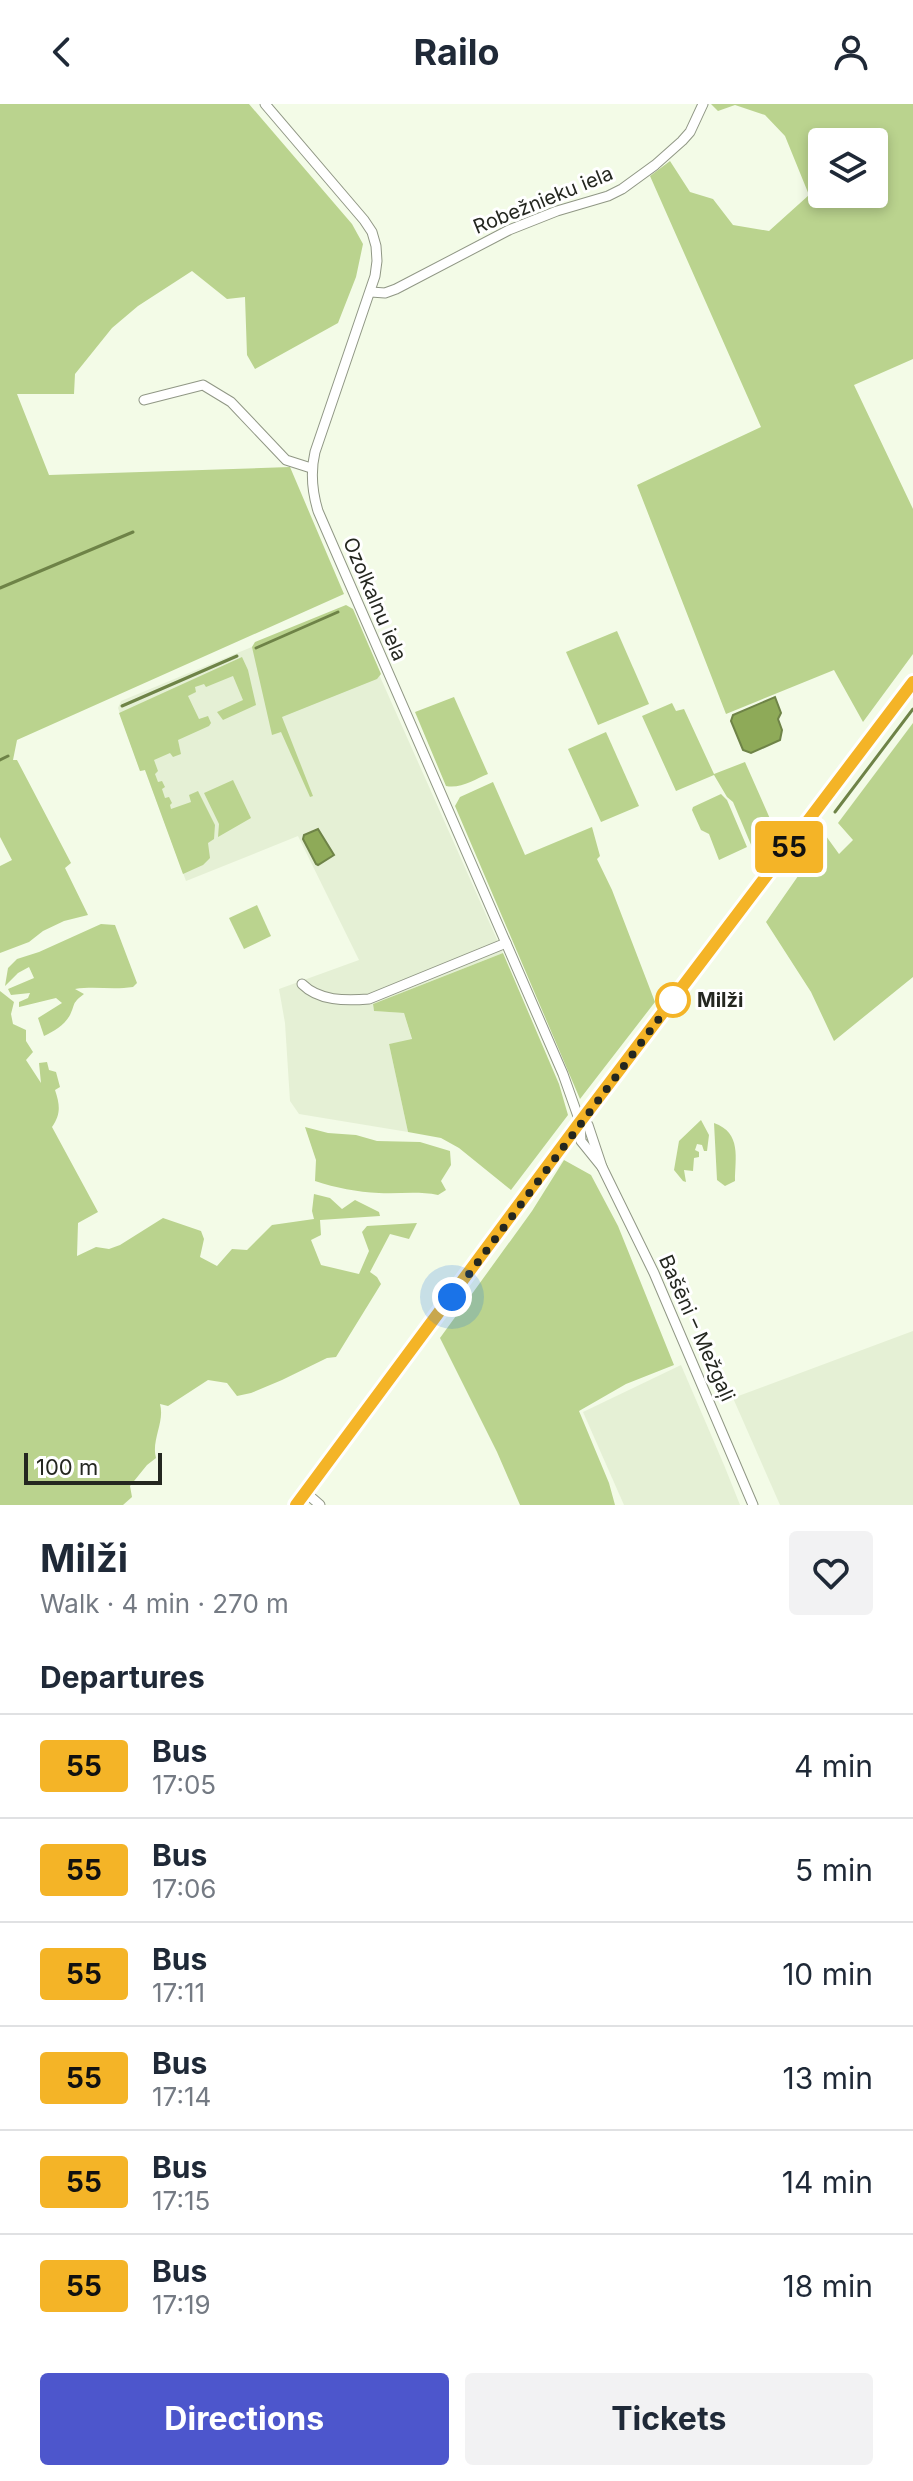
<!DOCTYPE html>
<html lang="en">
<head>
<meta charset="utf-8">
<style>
	:root { --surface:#fff; --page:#f2f2f3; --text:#1f2937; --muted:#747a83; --line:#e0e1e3; --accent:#4d56cc }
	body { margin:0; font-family:Inter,sans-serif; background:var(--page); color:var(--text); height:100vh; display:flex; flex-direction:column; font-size:30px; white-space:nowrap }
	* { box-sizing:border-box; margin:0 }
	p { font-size:26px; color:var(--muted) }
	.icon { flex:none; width:44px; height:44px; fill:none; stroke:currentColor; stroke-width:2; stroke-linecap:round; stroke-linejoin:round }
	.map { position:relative; height:1401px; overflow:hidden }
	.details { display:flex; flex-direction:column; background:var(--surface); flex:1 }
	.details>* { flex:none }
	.badge { padding:0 16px; border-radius:6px; font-size:28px; line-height:52px }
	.tools { position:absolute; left:808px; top:24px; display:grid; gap:16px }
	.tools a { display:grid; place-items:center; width:80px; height:80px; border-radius:8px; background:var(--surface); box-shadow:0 4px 12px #0003; font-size:40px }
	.scale { position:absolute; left:24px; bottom:20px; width:138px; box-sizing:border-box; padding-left:8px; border:4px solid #242720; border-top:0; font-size:22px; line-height:28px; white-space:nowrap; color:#242720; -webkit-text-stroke:6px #fff; paint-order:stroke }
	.you { position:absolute; width:40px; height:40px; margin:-20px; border:6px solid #fff; border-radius:50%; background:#1a73e8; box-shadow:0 0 0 12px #1a73e833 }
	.map>.badge { position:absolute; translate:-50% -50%; box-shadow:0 0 0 4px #fff }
	h2 { padding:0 40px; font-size:30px; line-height:72px }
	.round { display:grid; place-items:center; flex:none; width:84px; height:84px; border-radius:8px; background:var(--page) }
	.summary { display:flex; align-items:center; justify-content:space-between; height:136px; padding:0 40px }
	h1 { font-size:38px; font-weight:700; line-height:60px }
	.button { display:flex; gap:16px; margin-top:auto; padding:16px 40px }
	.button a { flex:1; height:92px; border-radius:8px; background:var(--accent); color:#fff; font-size:32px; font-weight:700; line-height:92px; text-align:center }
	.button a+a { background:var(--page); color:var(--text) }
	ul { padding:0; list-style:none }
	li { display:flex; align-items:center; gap:24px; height:104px; padding:0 40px; border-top:2px solid var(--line) }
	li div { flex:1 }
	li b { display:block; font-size:30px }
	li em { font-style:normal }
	li .badge { min-width:88px; font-weight:700; text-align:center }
	header { display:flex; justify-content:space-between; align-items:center; height:104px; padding:0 40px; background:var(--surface); font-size:36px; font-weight:700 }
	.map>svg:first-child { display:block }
</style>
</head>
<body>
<header><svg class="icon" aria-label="back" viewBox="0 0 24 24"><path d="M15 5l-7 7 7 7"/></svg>Railo<svg class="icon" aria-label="person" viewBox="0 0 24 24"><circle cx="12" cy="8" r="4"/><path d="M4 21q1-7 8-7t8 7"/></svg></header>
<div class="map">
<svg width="913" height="1401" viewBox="0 0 913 1401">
	<rect width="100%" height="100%" fill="#f3fbe7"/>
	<!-- built -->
	<g fill="#e5f0d5">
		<polygon points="349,503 503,849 373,900 374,907 404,909 412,936 389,940 408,1028 299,1010 290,997 285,919 279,885 359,856 298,732 186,777 145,666 140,667 118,604 121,597"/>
		<polygon points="913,1227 913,1401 780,1401 733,1294"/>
		<polygon points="681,1261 724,1361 740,1401 624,1401 583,1308"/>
	</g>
	<!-- green -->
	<g fill="#bad38e" fill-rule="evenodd">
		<polygon points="0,0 249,0 352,120 363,140 356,173 338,219 255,265 247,251 245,193 227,195 192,167 138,202 112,224 75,270 74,290 17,290 49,371 290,363 344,490 17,636 13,656 17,656 71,759 65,764 88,811 64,817 43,827 29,838 0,849 0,762 12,756 0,733"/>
		<path d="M711,0h202v255l-59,26 59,124v145l-50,68 -29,-52 -108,44 -89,-229 124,-58 -111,-251 20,-15 20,31 23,7 20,26 36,6 40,-36 -24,-59 -20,-21 -30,-10 -17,6zM874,38v52h-52v-52z"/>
		<polygon points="346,501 353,505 381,570 377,575 282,613 313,692 310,693 281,628 272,631 252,543 255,538"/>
		<polygon points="617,527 649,600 598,621 566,548"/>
		<polygon points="242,553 248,566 256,601 223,616 217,608 243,596 233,572 206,583 204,580 195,583 196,588 188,592 199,615 208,612 211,619 209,622 178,636 181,650 173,653 170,649 154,656 158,667 155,670 158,678 162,677 165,683 162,685 165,694 169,693 172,699 170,701 171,705 191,698 189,691 198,687 215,721 214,735 208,739 210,754 203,761 183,770 145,666 140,667 119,609"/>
		<path d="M454,593l34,77c-13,5 -27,15 -42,12l-31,-74z"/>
		<polygon points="672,599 676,607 684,605 714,670 745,658 771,717 774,717 780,729 752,743 733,698 727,693 714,671 676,687 642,612"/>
		<polygon points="913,619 913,873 834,937 811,888 766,818 826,732 839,750 853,736 838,719"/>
		<polygon points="606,628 639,702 601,718 568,645"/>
		<polygon points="233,676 251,714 218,733 219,720 204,689"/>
		<polygon points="493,678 525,751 592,723 600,752 597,755 612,786 655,898 580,995 455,702 460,693"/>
		<polygon points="721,690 727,696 747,743 719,756 709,730 701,726 692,706 693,703"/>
		<polygon points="257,801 271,832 244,845 229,814"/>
		<path d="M101,820l14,1 22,58 -4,4c-20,3 -39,-1 -58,2l9,5c-13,10 -8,9 -14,21 -6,11 -16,16 -26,21l-6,-18 24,-15 -6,-5 -37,9v-5l9,-4 2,-5 -19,2 -3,-6 26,-11 -5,-11 -11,6 -13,13 3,-18 9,-9 22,-7z"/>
		<polygon points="503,849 559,980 568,1011 511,1086 459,1044 441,1034 408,1028 389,940 412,935 404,909 374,907 373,900"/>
		<path d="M0,887l14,11 -3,12 2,10 13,6v11l7,11 -7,8 15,23 -2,-20 8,-1 2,8 7,2 4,15 -5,3c5,15 6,24 -3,37l46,85 -20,11 -1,33 19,-9 13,2 11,-4 43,-27 38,13 3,8 -4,18 17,9 15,-17 15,1 25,-25 42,-6 -2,-8 2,-17 16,4 12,11 13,-9 24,12 1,4 -60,4 1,15 -10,5 10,25 38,9 10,-23 -7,-19 5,-6 50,-3 -8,16 -19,-5 -20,38 7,5 4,7 -45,73 -9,1 -45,22 -31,13 -14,3 -10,-13 -19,-3 -40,26 -8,-2c5,18 -9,36 -4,54l-9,7 -17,21 2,11 -9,8h-123z"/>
		<polygon points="701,1016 709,1031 707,1047 704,1047 702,1041 697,1040 695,1046 699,1048 699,1053 694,1054 693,1067 684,1066 686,1078 683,1077 674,1066 679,1037"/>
		<path d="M714,1019c28,10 21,35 21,58l-10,5 -8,-6z"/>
		<path d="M305,1023l23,6 28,2 21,6 43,1 30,9 1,14 -10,16 5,9 -8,5c-20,-4 -38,-1 -59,-2 -22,-1 -43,-5 -64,-12l1,-21z"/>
		<polygon points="564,1056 591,1071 618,1122 674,1261 626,1280 579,1307 609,1379 615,1401 520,1401 497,1348 440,1234 532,1107"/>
	</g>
	<!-- water -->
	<g fill="#8eaa58" stroke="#6e8347" stroke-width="2">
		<polygon points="775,593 781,609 778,615 782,626 780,636 751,649 743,646 731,617 733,611"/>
		<polygon points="318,725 334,751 318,761 316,760 303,735 304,731"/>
	</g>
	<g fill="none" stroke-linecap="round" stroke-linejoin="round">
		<!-- stream -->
		<g stroke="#6e8347" stroke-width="3">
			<polyline points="0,484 133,428"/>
			<polyline points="256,544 338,508"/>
			<polyline points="122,602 237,552"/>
			<polyline points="0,656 8,652"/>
			<polyline points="835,708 913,605"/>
			<polyline points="793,763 820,727"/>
		</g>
		<defs>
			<g id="minor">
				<path d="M265,0l99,116 8,12 4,14 1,15 -2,15 -60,176c-5,21 -3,39 3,59l245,563 17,48 1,19 21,26"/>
				<polyline points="371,188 385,189 396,185 509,126 557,107 608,92 622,85 655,61 682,37 690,28 703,0"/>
				<polyline points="144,296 203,281 231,298 286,356 311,364"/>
				<path d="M302,880c17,17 43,17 67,15l137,-56"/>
				<polyline points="580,1018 588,1021 602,1063 654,1169 753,1401"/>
				<polyline points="305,1388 320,1401"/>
			</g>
			<polyline id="major" points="296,1401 580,1018 913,578"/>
		</defs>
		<!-- minor casing -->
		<use href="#minor" stroke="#909785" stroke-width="11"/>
		<!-- major casing -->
		<use href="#major" stroke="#849b59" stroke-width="14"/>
		<!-- minor -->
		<use href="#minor" stroke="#fff" stroke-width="9"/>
		<!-- major -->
		<use href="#major" stroke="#d4e9ae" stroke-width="12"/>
	</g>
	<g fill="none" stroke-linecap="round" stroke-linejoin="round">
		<defs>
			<polyline id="line" points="296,1401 580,1018 913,578"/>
		</defs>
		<!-- line casing -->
		<use href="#line" stroke="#fff" stroke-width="18"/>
		<!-- line -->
		<use href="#line" stroke="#f4b427" stroke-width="12"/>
		<!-- walk -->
		<polyline stroke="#242720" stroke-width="8" stroke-dasharray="0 14.4" points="452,1193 673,896"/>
	</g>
	<!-- markers -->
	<circle fill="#fff" stroke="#f4b427" stroke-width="4" cx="673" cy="896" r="16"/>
	<g text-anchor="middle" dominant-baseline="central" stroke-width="6" stroke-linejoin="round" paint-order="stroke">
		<!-- street labels -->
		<g font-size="20" fill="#242720" stroke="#fff">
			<text transform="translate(543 96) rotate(-22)">Robežnieku iela</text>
			<text transform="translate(375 495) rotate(67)">Ozolkalnu iela</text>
			<text transform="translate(697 1224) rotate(66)">Bašēni – Mežgaļi</text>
		</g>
		<!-- stop labels -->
		<g font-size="20" font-weight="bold" fill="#242720" stroke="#fff" text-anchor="start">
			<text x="697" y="896">Milži</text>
		</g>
	</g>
</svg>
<div class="tools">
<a><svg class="icon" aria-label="layers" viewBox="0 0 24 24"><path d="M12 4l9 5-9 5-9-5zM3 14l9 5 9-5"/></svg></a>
</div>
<div class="scale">100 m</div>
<div class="you" style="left:452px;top:1193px"></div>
<b class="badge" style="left:789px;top:743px;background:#f4b427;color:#111">55</b>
</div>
<section class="details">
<div class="summary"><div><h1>Milži</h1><p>Walk · 4 min · 270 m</p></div><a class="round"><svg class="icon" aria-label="heart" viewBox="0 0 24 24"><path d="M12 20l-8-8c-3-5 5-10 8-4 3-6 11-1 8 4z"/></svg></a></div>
<h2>Departures</h2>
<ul>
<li><span class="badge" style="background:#f4b427;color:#111">55</span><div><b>Bus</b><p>17:05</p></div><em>4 min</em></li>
<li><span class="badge" style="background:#f4b427;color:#111">55</span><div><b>Bus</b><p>17:06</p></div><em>5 min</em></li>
<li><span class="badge" style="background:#f4b427;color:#111">55</span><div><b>Bus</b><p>17:11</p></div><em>10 min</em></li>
<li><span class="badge" style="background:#f4b427;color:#111">55</span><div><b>Bus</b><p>17:14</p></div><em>13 min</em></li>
<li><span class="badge" style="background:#f4b427;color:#111">55</span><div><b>Bus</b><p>17:15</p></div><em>14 min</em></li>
<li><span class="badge" style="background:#f4b427;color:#111">55</span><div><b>Bus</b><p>17:19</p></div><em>18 min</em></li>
</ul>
<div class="button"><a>Directions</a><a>Tickets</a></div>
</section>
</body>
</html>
